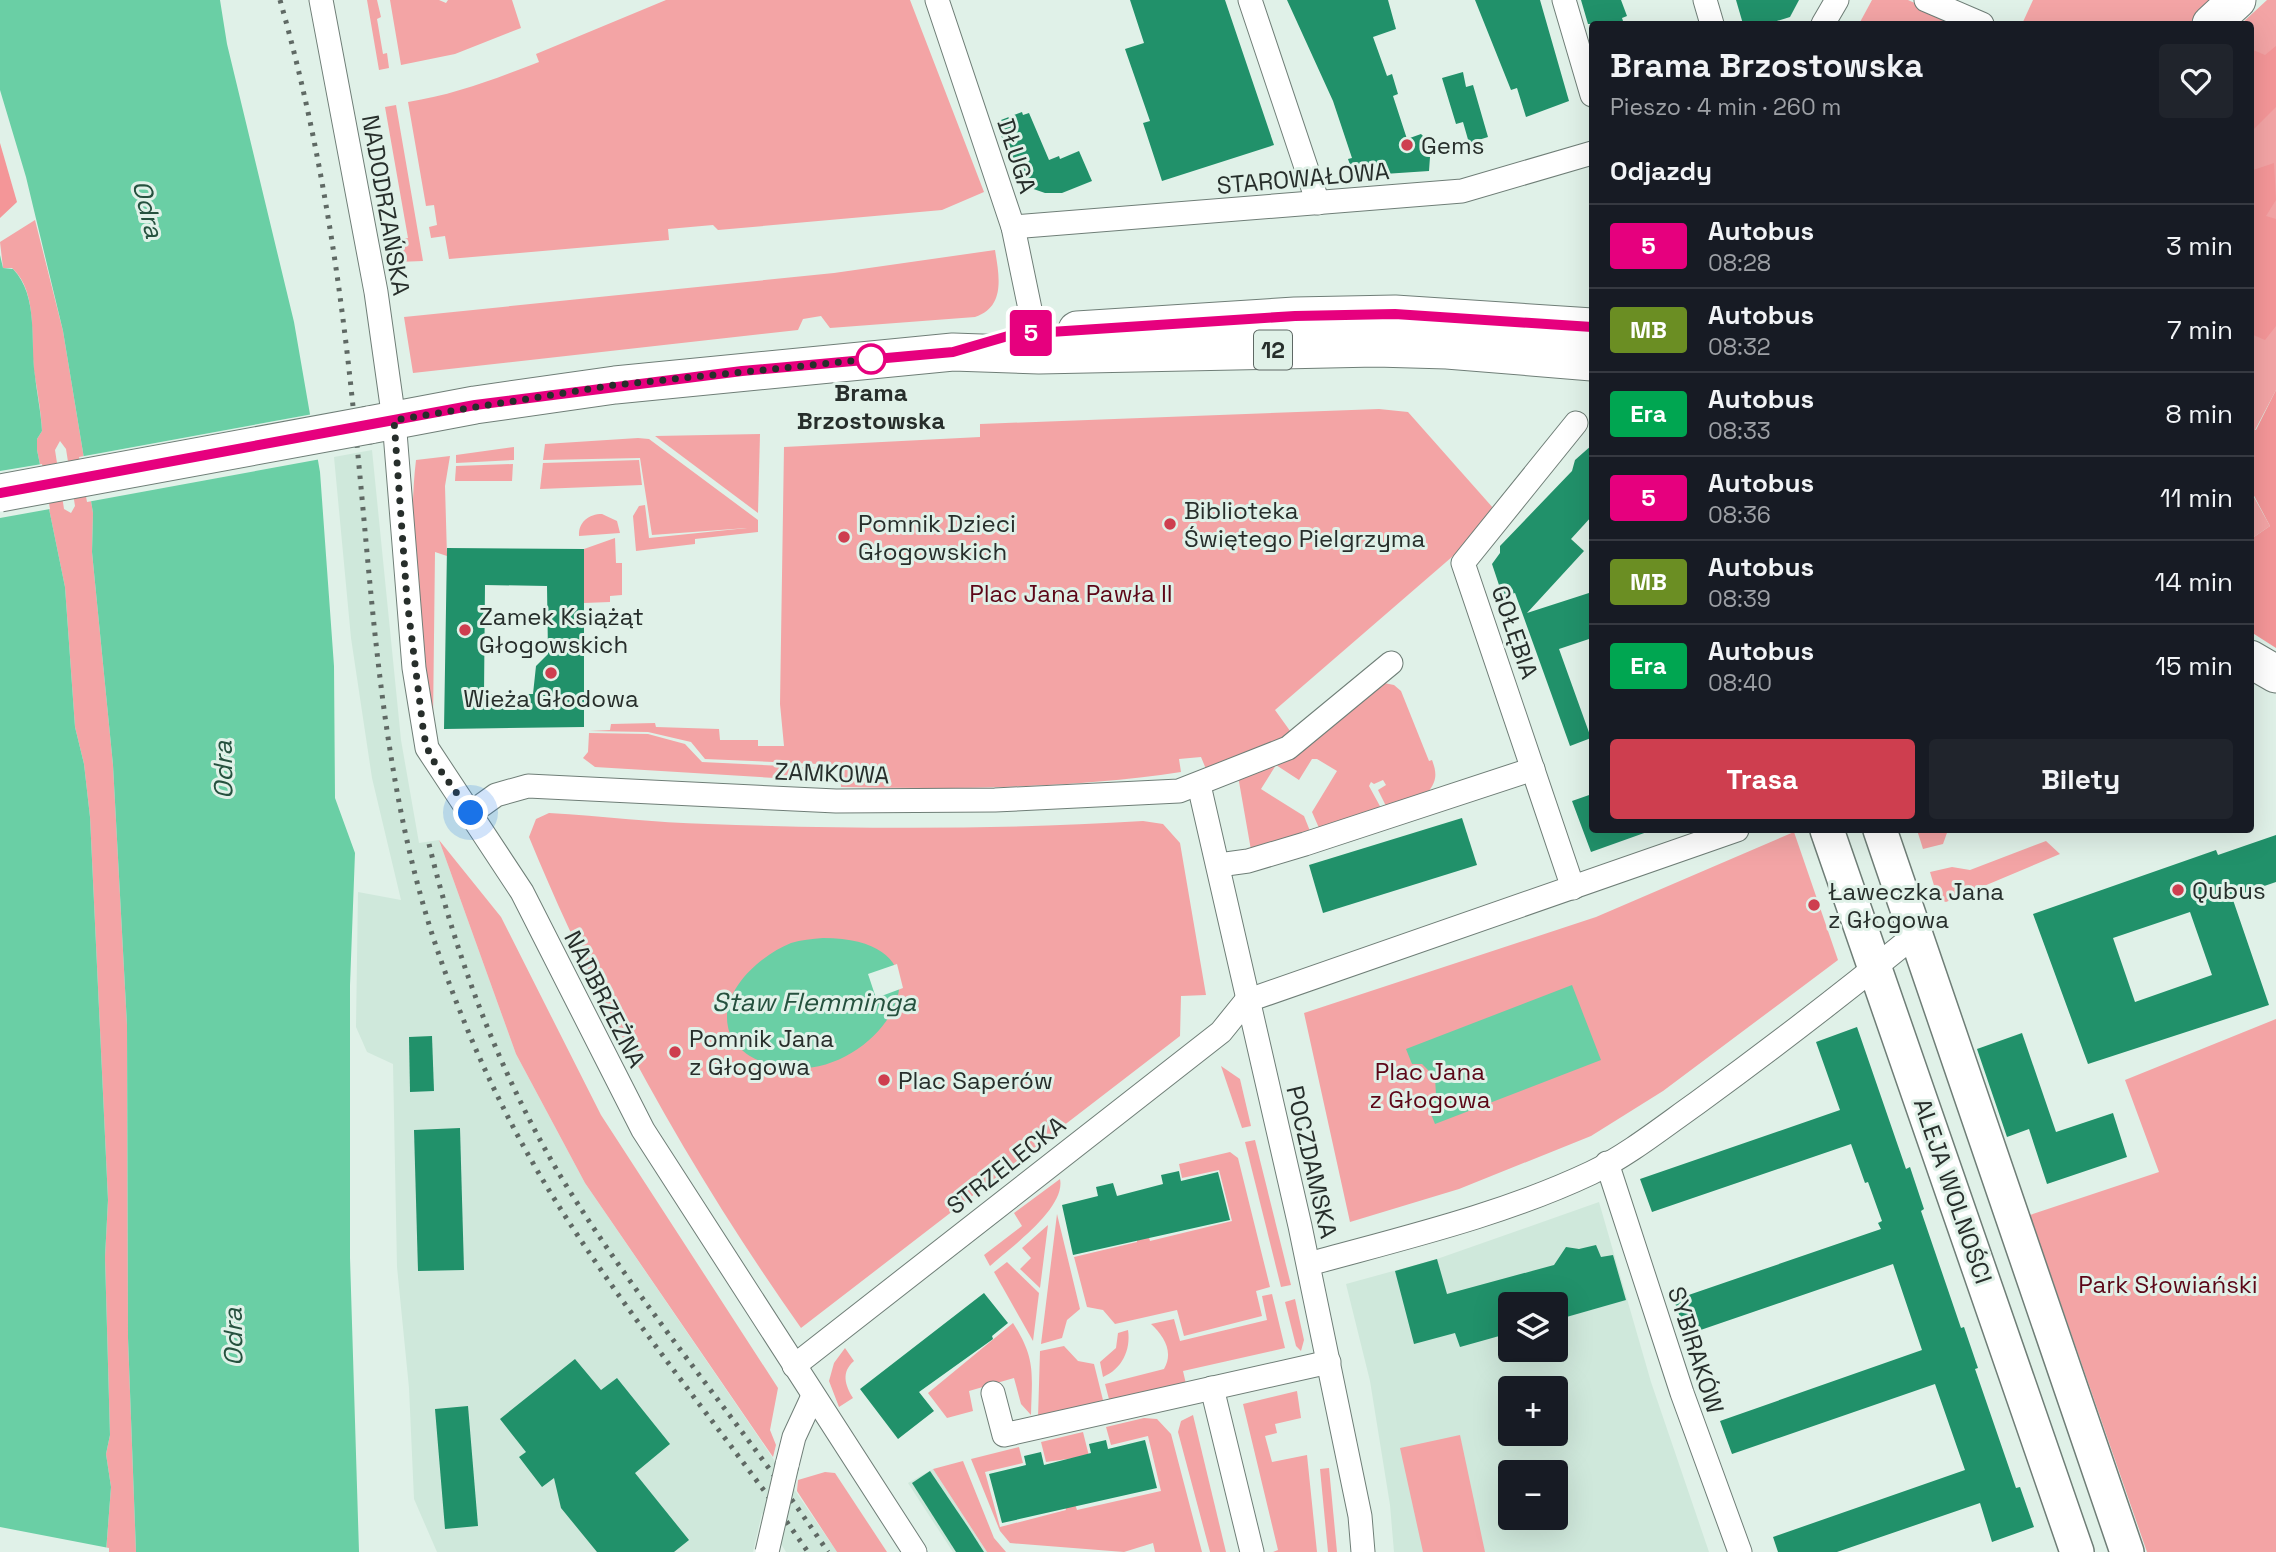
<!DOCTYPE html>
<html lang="pl">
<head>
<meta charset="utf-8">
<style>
	:root { --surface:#171b24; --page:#20242c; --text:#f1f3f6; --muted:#9ea1a6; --line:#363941; --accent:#ce3e4f }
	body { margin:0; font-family:"Space Grotesk",sans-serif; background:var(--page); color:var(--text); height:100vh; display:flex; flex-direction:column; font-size:26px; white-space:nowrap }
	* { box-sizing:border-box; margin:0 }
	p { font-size:23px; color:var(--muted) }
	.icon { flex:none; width:38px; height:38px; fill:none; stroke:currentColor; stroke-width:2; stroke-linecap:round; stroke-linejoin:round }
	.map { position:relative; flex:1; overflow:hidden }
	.details { position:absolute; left:1589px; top:21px; width:665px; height:812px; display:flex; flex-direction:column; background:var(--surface); border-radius:7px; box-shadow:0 7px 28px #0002 }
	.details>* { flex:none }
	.badge { padding:0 14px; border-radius:5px; font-size:24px; line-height:46px }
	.controls { position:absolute; left:1498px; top:1292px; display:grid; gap:14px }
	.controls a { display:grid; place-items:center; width:70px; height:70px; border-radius:7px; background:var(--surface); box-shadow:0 7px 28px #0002; font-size:35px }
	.you { position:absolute; width:35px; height:35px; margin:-18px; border:5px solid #fff; border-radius:50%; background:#1a73e8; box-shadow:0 0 0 10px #1a73e833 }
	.map>.badge { position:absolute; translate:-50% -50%; box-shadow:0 0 0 4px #fff }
	h2 { padding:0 21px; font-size:26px; line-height:63px }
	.round { display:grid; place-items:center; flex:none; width:74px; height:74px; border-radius:7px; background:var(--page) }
	.head { display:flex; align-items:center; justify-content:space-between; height:119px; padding:0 21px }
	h1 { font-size:33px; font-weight:700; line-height:52px }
	.primary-button { display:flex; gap:14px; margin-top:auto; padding:14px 21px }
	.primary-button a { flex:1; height:80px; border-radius:7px; background:var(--accent); color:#fff; font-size:28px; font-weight:700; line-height:80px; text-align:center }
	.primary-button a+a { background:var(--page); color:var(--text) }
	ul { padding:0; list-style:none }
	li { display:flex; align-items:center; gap:21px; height:84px; padding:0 21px; border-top:2px solid var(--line) }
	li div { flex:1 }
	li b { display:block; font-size:26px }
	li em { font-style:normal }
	li .badge { min-width:77px; font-weight:700; text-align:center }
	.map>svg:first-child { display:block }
</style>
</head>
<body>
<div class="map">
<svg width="2276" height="1552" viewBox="0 0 2276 1552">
	<rect width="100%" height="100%" fill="#e0f1e8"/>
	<!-- built -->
	<g fill="#cfe8db" fill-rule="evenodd">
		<polygon points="372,450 401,740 419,843 439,840 516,1054 585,1183 837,1552 786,1552 762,1513 753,1552 437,1552 414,1499 409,1388 397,1267 393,1064 367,1052 356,1027 358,892 401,900 372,778 351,638 334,457"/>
		<path d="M1599,1202l52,180 58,170h-315l-4,-47 -20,-124 -24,-97 91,-25zM1510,1304h46v45h-46zM1510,1388h46v45h-46zM1510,1472h46v45h-46z"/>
		<polygon points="933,1469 987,1552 953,1552 908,1483"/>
	</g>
	<!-- green -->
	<g fill="#f3a4a5" fill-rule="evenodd">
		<polygon points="367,0 377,0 381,17 377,19 383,54 387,53 389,68 379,70"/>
		<polygon points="390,0 439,0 446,3 448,0 512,0 521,28 455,54 401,65"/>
		<path d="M666,0h244l74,192 -42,18 -224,20 -5,-5 -45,4 1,11 -220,19 -4,-23 -14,2 -2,-11 8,-2 -3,-20 -8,1 -18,-104c46,-7 87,-23 131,-40l-3,-8z"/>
		<polygon points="1872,0 1908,0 1962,24 1859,24"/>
		<polygon points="2033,0 2216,0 2191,24 2022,24"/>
		<polygon points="2267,0 2276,0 2276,390 2255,430 2250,429 2250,24 2241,24"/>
		<polygon points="396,105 423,261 397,262 392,241 408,238 385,107"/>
		<path d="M35,220l28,111 30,182 -1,39 21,213 14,260 1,313 8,214h-30l5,-65 -5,-33 4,-19 -5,-178 3,-57 -18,-383 -6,-53 -9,-37 -10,-140 -28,-137v-11l5,-8c-1,-18 -4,-36 -7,-54 -6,-32 5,-84 -23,-109h-9l-3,-26zM60,441l6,8 9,57 -4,7 -7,-4 -9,-59z"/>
		<path d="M995,250c4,25 11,57 -20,67l-145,11 -9,-12 -18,3 -5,11 -385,43 -9,-56 430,-44z"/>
		<path d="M1379,409l29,3 86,97 -34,41 -185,160 18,25 -87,34 -5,-12 -22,2 2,13c-112,17 -227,17 -340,15l-1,-22 -135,-6 -14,-17 -43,-10 -59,-1 21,-1 1,-6 44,-1 1,4 63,2 1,11h38v6h26l-4,-42 4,-257 196,-10v-13z"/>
		<polygon points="760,434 758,513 655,436"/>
		<polygon points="638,438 649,439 758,520 758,532 695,539 695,544 636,551 633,516 639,506 645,505 649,538 747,528 652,535 640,458 543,460 545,444"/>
		<polygon points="514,447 514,460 456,463 456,455"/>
		<path d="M450,456l-5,30 2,70 -12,-4 -2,170c-12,-83 -27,-178 -17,-262z"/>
		<polygon points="639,460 642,485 540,489 543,463"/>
		<polygon points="513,464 512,481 455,481 456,466"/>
		<polygon points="2250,490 2270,526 2251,539 2250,539"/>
		<path d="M602,514l15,7 3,12 -41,3c-1,-14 10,-22 23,-22z"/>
		<polygon points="615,538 616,563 622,563 622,595 610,596 610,602 584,603 584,549"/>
		<path d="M1384,683l10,2 7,6 28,70 3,-1c5,13 5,21 -4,32l-42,14 -8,-16 8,-5 -3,-5 -9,4 -3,-2 -2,4 12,22 -62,20 -7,-16 25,-41 -20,-12h-5l-13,21 -23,-15 -15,24 43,27 6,15 -59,19 -13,-74z"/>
		<polygon points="589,733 648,734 685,744 702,762 825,768 825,781 595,767 583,758 588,752"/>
		<path d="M549,813c53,3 106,10 159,11 145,5 290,6 435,-3l20,3 17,19 26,152 -25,1 -1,40 -379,292c-108,-153 -201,-318 -272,-491l7,-18z"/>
		<polygon points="1917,830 1948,830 1943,844 1923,849"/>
		<polygon points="1794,832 1838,960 1663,1091 1591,1136 1459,1189 1350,1222 1304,1013 1596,917"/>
		<polygon points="439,840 501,917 601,1115 778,1388 770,1430 776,1445 773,1457 585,1183 516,1054"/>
		<polygon points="2046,841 2060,854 1946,902 1938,899 1930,872 1952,867 1970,870"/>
		<polygon points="2276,1019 2276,1552 2147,1552 2030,1215 2159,1172 2125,1080"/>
		<polygon points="1221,1066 1240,1079 1251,1126 1242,1128"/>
		<polygon points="1255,1140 1291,1285 1281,1287 1245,1142"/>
		<polygon points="1230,1152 1238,1158 1270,1287 1256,1291 1262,1316 1184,1336 1177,1310 1115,1324 1103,1310 1087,1307 1074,1257 1137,1242 1137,1237 1148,1234 1150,1241 1232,1221 1219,1170 1182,1178 1179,1164"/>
		<path d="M1060,1179c6,29 -49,68 -70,87l-6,-11 38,-29 -8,-13z"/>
		<polygon points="1057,1214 1080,1309 1067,1320 1062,1338 1041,1344"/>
		<polygon points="1048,1225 1040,1288 1020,1269 1031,1258 1022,1248"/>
		<polygon points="1007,1262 1039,1293 1033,1341 994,1272"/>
		<path d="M1272,1294l13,54 -102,23 3,13 -76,19 -5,-19 59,-15c10,-17 0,-33 -13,-45l23,-5 6,22 87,-21 -5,-24z"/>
		<polygon points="1295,1299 1304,1340 1301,1351 1296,1346 1285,1302"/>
		<path d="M1013,1323c23,36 19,50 18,92l-10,-11 -7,-26 -45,13 4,20 -26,7 -19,-25z"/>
		<path d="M1128,1330c3,20 -6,39 -25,47l-3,-15 16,-14 2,-15z"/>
		<polygon points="1064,1346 1078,1361 1094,1364 1104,1404 1038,1418 1040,1351"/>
		<path d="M845,1348l9,13c-13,11 -9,24 -1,37l-14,9 -10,-26 5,-18z"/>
		<polygon points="1297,1391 1301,1418 1275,1424 1277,1433 1265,1436 1272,1462 1307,1455 1317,1552 1273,1552 1278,1550 1243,1404"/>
		<polygon points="1193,1415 1226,1552 1210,1552 1178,1432 1181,1421"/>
		<polygon points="1144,1418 1157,1419 1171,1434 1202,1552 1155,1552 1153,1543 1124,1552 1010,1543 1000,1531 971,1459 1019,1447 1023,1463 985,1472 1000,1527 1066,1510 1065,1506 1075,1504 1077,1510 1161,1491 1148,1436 1111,1445 1106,1427"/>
		<polygon points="1083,1432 1089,1456 1046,1462 1041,1442"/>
		<polygon points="1460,1435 1485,1552 1423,1552 1400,1448"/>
		<polygon points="963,1461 994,1538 1006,1552 987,1552 933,1469"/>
		<polygon points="1329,1468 1337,1552 1328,1552 1320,1469"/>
		<polygon points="825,1472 835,1473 887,1552 837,1552 797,1491 798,1480"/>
	</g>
	<!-- forest -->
	<g fill="#f49698">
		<polygon points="2276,46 2276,107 2251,132 2251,49 2265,55"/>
		<polygon points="0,143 17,202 0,218"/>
		<polygon points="2274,163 2276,200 2266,216 2276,219 2276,326 2265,340 2251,334 2251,174 2253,170"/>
		<polygon points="2276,390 2276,648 2251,632 2251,539 2270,526 2251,490 2250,429 2256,430"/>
	</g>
	<!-- water -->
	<g fill="#6acfa5">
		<polygon points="0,0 220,0 227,44 294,322 320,472 334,666 335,798 355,853 350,985 350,1258 359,1552 136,1552 128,1338 127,1025 113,765 92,552 93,513 63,331 26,177 0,90"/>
		<path d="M0,255l3,13 10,1c26,27 17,73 22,107 2,18 6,36 7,55l-5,8v11l28,137 10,140 9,37 6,53 18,383 -3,57 5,178 -4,19 5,33 -5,65 -106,-11z"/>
		<path d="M823,938c156,1 41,168 -63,123 -15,-6 -29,-18 -32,-34 -8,-37 33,-72 63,-84 10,-3 21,-4 32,-5z"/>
		<polygon points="1572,985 1601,1060 1435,1124 1427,1104 1436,1095 1435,1077 1422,1064 1412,1064 1406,1049"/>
	</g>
	<!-- pier -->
	<g fill="#e0f1e8">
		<polygon points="313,414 321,459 87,502 79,457"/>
		<polygon points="42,464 50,509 0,518 0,471"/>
		<polygon points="897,964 903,988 876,998 868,974"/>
		<polygon points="0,1527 109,1548 109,1552 0,1552"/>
	</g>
	<!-- building -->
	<g fill="#21916a" fill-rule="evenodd">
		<polygon points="1130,0 1225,0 1274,145 1162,181 1143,123 1150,121 1125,49 1144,43"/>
		<polygon points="1287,0 1388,0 1396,29 1373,37 1387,76 1392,74 1398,94 1393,96 1407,139 1421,134 1423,136 1430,157 1429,171 1354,176 1348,159 1352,158 1333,101"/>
		<polygon points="1475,0 1540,0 1569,101 1526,117 1517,88 1511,90"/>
		<polygon points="1581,0 1621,0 1627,16 1622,18 1624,24 1588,24"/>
		<polygon points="1736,0 1799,0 1790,17 1767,24 1743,24"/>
		<polygon points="1463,72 1466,87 1473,85 1488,137 1469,143 1463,122 1456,124 1442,78"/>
		<polygon points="1022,112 1023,115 1029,113 1049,160 1059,156 1060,159 1079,151 1092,181 1062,193 1045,193 1022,185 997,126 1003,124 1001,120"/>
		<polygon points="1592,445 1592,516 1571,539 1584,551 1527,613 1592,592 1592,638 1559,649 1591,738 1570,746 1515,593 1503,597 1492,564 1500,553 1500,546 1572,471 1575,460"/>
		<path d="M447,548l137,1v178l-140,2zM485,585l62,1 1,68 -12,12 -3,28h-49z"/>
		<polygon points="1592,794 1592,830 1646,830 1647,832 1591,852 1572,801"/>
		<polygon points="1462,818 1477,865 1323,913 1309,865"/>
		<path d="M2276,835v47l-44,15 37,108 -181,59 -55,-150 183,-64 2,5zM2190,912l22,63 -77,27 -22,-64z"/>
		<polygon points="1857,1027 1906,1169 1910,1167 1924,1209 1921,1211 1961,1328 1964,1327 1978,1368 1975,1369 2016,1488 2020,1487 2034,1527 1992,1542 1980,1503 1837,1552 1778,1552 1773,1537 1965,1470 1935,1384 1732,1454 1720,1421 1922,1350 1893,1264 1686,1335 1674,1300 1881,1229 1878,1223 1882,1221 1868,1182 1865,1183 1851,1144 1652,1212 1640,1179 1840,1110 1816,1042"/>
		<polygon points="2022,1033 2056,1132 2113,1113 2127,1157 2047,1184 2029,1129 2007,1137 1977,1049"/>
		<polygon points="432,1036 434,1091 410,1092 409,1037"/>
		<polygon points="460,1128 464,1270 418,1271 414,1130"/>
		<polygon points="1179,1171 1181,1181 1218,1172 1230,1220 1073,1255 1062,1205 1098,1196 1096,1187 1113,1183 1117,1196 1163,1184 1161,1175"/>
		<polygon points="1596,1245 1601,1257 1613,1255 1626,1300 1556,1320 1556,1304 1510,1304 1510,1333 1460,1347 1455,1333 1414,1344 1395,1271 1437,1259 1447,1294 1554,1265 1566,1247 1579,1249"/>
		<polygon points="984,1293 1008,1323 992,1336 993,1339 919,1392 934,1411 898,1439 860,1389"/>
		<polygon points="575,1359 601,1390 617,1378 670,1444 635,1473 689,1540 674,1552 597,1552 561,1508 554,1478 542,1487 519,1457 526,1452 500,1419"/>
		<polygon points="468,1406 478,1526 445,1529 435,1409"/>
		<polygon points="1106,1440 1108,1449 1145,1440 1157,1488 1002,1523 989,1474 1026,1465 1024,1456 1041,1452 1044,1465 1091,1453 1089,1444"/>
		<polygon points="930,1471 968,1527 984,1552 956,1552 912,1483"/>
	</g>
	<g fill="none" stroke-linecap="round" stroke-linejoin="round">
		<defs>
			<g id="street">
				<polyline points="321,0 376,292 394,420 414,668 427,748 522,892 643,1130 915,1552"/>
				<polyline points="937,0 1013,227 1035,333"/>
				<polyline points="1250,0 1318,203"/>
				<polyline points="1564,0 1592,95"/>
				<polyline points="1705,0 1712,24"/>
				<polyline points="1926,0 1982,24"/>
				<polyline points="1823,24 1837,0"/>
				<polyline points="1013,227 1462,191 1592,153"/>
				<polyline points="1199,785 1300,1226 1360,1516 1363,1552"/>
				<polyline points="471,813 496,795 528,786 836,801 995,800 1179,791 1288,748 1391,663"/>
				<polyline points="1219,865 1248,861 1305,844 1533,769"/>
				<polyline points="1573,888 1463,563 1576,423"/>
				<polyline points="1246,1001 1737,830"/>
				<polyline points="1607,1163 1682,1393 1740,1552"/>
				<path d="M1309,1264c94,-26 193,-49 282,-91 37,-18 72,-46 106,-70 74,-54 147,-110 218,-168"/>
				<polyline points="794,1366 1221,1032 1246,1001"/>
				<polyline points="1212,1388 1252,1552"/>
				<polyline points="993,1393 1004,1435 1329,1362"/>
				<polyline points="787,1465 794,1437 813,1396"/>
			</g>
			<g id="secondary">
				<polyline points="1827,830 2077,1552"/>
				<polyline points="1880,830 2127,1552"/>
			</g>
			<g id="primary">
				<polyline points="2211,24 2237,0"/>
				<polyline points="1077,330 1295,316 1395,314 1592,327"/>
				<polyline points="369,425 475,405 615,385 953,352 1039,355 1376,348 1447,350 1592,362"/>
				<polyline points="2250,659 2276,674"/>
			</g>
		</defs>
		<!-- street casing -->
		<use href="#street" stroke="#6f7e77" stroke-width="25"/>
		<!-- secondary casing -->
		<use href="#secondary" stroke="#6f7e77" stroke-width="36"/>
		<!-- primary casing -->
		<use href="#primary" stroke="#6f7e77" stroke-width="39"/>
		<!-- street -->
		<use href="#street" stroke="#fff" stroke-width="23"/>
		<!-- secondary -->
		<use href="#secondary" stroke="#fff" stroke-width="33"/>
		<!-- primary -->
		<use href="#primary" stroke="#fff" stroke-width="37"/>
		<!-- rail -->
		<g stroke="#5f6964" stroke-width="5" stroke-dasharray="3.5 7" stroke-linecap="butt">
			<path d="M280,0c37,130 58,263 72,397 20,181 25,366 81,540 28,85 65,168 111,245 78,130 178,246 264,370"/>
			<path d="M429,844c28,116 71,230 132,333 80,131 181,247 267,375"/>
		</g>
		<defs>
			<polyline id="street-bridge" points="767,1552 787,1465"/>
			<polyline id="primary-bridge" points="0,493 369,425"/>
		</defs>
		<!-- street-bridge casing -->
		<use href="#street-bridge" stroke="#6f7e77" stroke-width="25" stroke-linecap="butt"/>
		<!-- primary-bridge casing -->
		<use href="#primary-bridge" stroke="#6f7e77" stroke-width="39" stroke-linecap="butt"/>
		<!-- street-bridge -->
		<use href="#street-bridge" stroke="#fff" stroke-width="23"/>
		<!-- primary-bridge -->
		<use href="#primary-bridge" stroke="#fff" stroke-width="37"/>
	</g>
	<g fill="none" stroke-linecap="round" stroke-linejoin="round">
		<defs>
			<polyline id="line" points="0,493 475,405 742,371 953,352 1008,336 1035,333 1295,316 1395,314 1592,327"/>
		</defs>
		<!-- line casing -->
		<use href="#line" stroke="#fff" stroke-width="16"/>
		<!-- line -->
		<use href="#line" stroke="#e6007e" stroke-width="10"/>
		<!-- walk -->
		<polyline stroke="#272e2b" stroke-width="7" stroke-dasharray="0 12.6" points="471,813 430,756 424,736 407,600 394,420 615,385 871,359"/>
	</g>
	<!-- markers -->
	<g fill="#ce3e4f" stroke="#e0f1e8" stroke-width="2.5">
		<circle cx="1407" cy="145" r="7"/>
		<circle cx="1170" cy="524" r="7"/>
		<circle cx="844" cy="537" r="7"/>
		<circle cx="465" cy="630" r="7"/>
		<circle cx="551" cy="673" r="7"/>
		<circle cx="2178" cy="890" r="7"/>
		<circle cx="1814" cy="905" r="7"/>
		<circle cx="675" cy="1052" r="7"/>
		<circle cx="884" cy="1080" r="7"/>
	</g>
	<circle fill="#fff" stroke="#e6007e" stroke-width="3.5" cx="871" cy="359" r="14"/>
	<g text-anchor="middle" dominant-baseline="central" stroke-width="6" stroke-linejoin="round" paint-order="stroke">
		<!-- shield labels -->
		<rect fill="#e0f1e8" stroke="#5e6864" stroke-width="2" x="1254" y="330.5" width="38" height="39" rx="5"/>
		<g font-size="23" font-weight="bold" fill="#272e2b">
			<text x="1273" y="350">12</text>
		</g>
		<!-- poi labels -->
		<g font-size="24" fill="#272e2b" stroke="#e0f1e8" text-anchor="start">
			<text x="1421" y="145">Gems</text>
			<text x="1184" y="510">Biblioteka<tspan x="1184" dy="28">Świętego Pielgrzyma</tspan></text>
			<text x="858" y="523">Pomnik Dzieci<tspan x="858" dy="28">Głogowskich</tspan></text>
			<text x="479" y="616">Zamek Książąt<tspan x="479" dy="28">Głogowskich</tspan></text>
			<text x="551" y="698" text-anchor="middle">Wieża Głodowa</text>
			<text x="2192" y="890">Qubus</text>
			<text x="1828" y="891">Ławeczka Jana<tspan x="1828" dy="28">z Głogowa</tspan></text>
			<text x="689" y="1038">Pomnik Jana<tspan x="689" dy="28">z Głogowa</tspan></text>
			<text x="898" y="1080">Plac Saperów</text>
		</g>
		<!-- street labels -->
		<g font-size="24" fill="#272e2b" stroke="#e0f1e8">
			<text transform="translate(1017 156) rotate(72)">DŁUGA</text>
			<text transform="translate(1303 178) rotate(-5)">STAROWAŁOWA</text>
			<text transform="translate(386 205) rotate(80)">NADODRZAŃSKA</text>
			<text transform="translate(1515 632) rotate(71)">GOŁĘBIA</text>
			<text transform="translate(832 773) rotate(2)">ZAMKOWA</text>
			<text transform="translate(605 999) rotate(63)">NADBRZEŻNA</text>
			<text transform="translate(1312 1162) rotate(77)">POCZDAMSKA</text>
			<text transform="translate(1006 1165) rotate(-38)">STRZELECKA</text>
			<text transform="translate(1953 1191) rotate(71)">ALEJA WOLNOŚCI</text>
			<text transform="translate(1696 1350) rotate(72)">SYBIRAKÓW</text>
		</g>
		<!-- stop labels -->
		<g font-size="24" font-weight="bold" fill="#272e2b" stroke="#e0f1e8">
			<text x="871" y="392">Brama<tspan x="871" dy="28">Brzostowska</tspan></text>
		</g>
		<!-- park labels -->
		<g font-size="24" fill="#5c0617" stroke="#e0f1e8">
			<text x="1071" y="593">Plac Jana Pawła II</text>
			<text x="1430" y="1071">Plac Jana<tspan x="1430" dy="28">z Głogowa</tspan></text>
			<text x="2168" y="1284">Park Słowiański</text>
		</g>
		<!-- water labels -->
		<g font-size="26" font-style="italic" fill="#25513e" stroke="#e0f1e8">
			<text transform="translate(148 209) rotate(76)">Odra</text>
			<text transform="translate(223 770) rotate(-91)">Odra</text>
			<text x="814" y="1002">Staw Flemminga</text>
			<text transform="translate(233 1337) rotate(-91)">Odra</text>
		</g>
	</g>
</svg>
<div class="controls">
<a><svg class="icon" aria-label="layers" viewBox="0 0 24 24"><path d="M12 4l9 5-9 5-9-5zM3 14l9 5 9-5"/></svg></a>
<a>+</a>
<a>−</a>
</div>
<div class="you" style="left:471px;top:813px"></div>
<b class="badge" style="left:1031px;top:333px;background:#e6007e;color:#fff">5</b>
<section class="details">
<div class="head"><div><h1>Brama Brzostowska</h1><p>Pieszo · 4 min · 260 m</p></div><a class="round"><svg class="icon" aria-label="heart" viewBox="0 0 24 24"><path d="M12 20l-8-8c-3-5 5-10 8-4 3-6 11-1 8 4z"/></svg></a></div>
<h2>Odjazdy</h2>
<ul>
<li><span class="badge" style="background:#e6007e;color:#fff">5</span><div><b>Autobus</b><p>08:28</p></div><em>3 min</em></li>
<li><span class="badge" style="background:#6b8e23;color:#fff">MB</span><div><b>Autobus</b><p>08:32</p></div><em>7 min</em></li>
<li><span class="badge" style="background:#00a651;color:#fff">Era</span><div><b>Autobus</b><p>08:33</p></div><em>8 min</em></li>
<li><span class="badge" style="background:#e6007e;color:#fff">5</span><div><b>Autobus</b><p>08:36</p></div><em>11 min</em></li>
<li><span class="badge" style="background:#6b8e23;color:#fff">MB</span><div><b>Autobus</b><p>08:39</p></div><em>14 min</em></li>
<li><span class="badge" style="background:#00a651;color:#fff">Era</span><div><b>Autobus</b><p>08:40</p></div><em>15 min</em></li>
</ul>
<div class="primary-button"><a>Trasa</a><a>Bilety</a></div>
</section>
</div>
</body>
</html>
